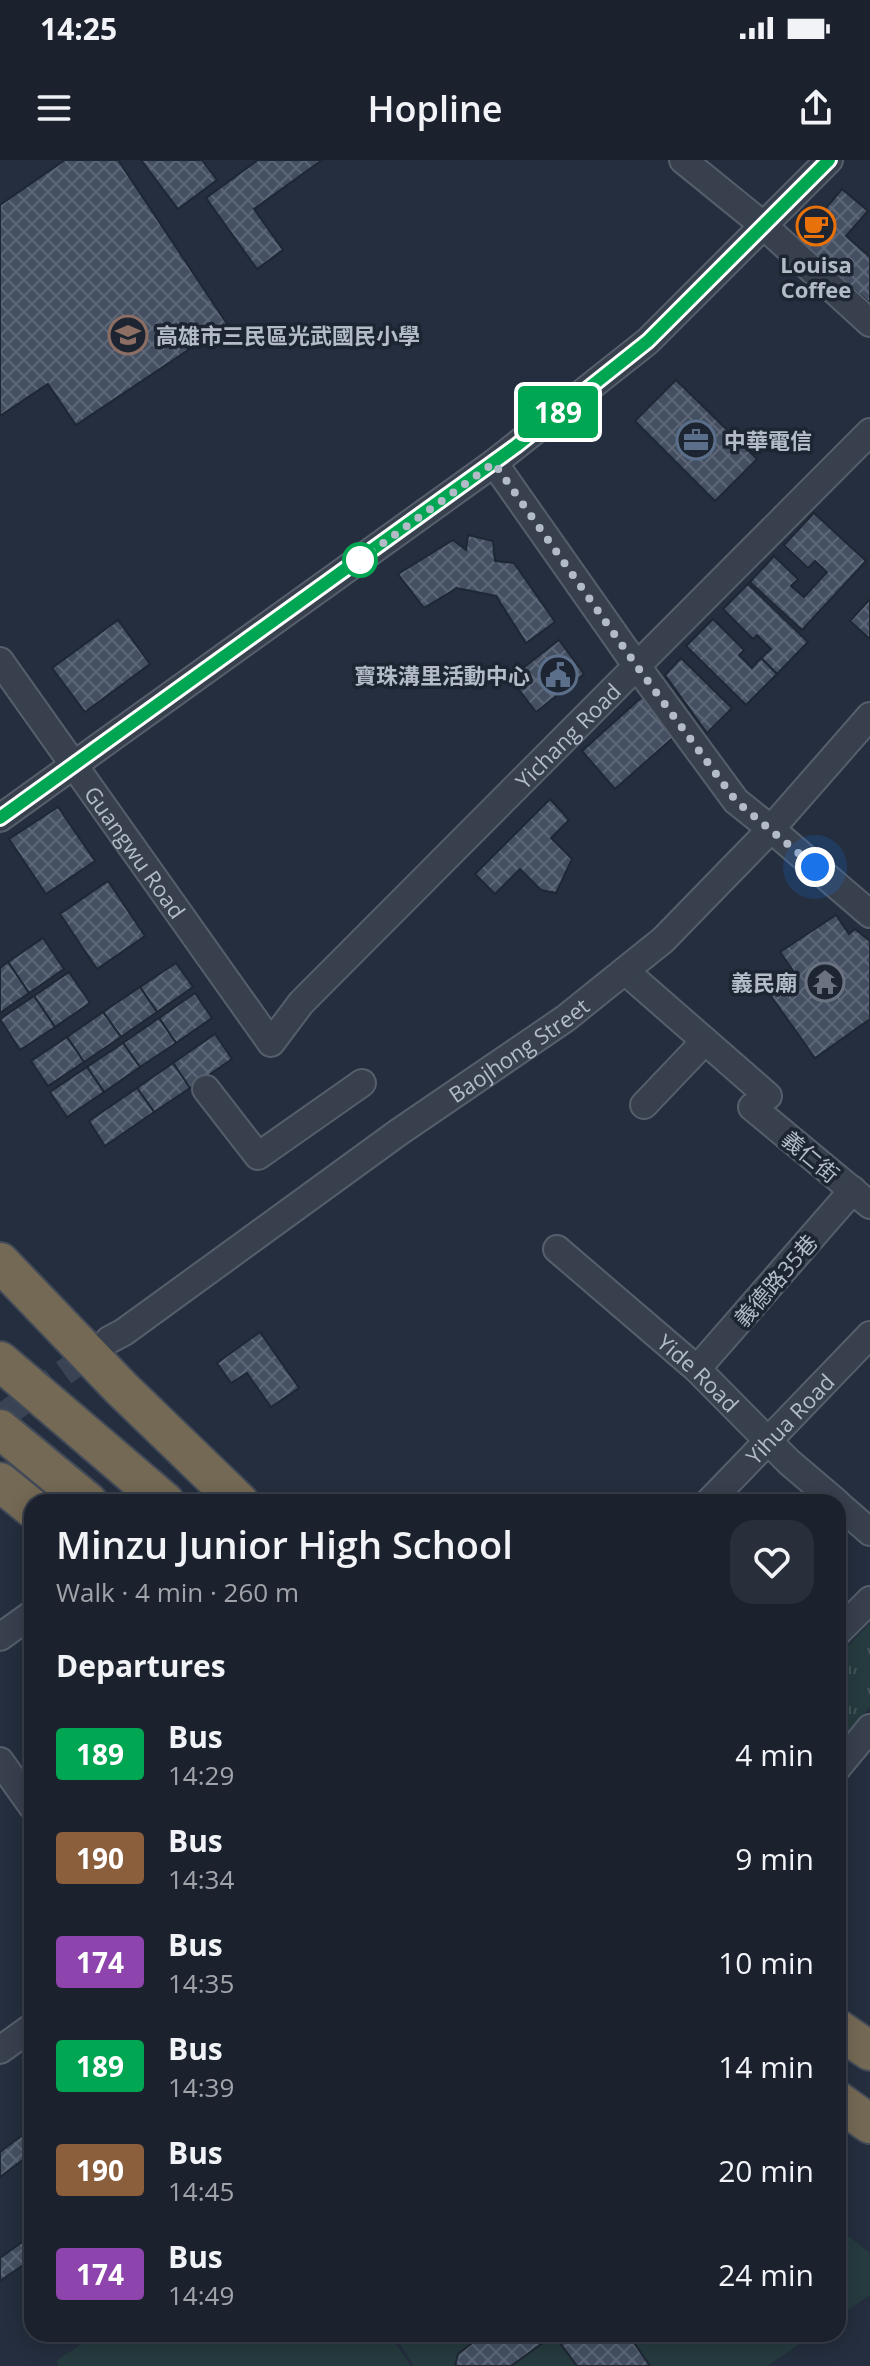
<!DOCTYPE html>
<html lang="en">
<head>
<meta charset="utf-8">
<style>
	:root { --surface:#1b222e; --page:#282f3a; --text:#f1f3f6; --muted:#a0a4aa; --line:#393f4a }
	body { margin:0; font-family:"Open Sans","Noto Sans TC",sans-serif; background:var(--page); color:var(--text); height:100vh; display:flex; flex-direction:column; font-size:30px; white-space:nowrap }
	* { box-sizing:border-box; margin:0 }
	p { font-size:26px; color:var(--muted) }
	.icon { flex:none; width:44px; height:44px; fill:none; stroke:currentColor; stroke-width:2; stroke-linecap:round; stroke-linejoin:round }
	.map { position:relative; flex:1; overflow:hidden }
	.drawer { position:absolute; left:24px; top:1334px; width:822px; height:848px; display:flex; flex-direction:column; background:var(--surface); border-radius:24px; box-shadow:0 4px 20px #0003,0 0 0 2px var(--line) }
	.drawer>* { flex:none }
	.badge { padding:0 16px; border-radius:6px; font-size:28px; line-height:52px }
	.you { position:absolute; width:40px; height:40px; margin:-20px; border:6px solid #fff; border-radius:50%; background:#1a73e8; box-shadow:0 0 0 12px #1a73e833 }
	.map>.badge { position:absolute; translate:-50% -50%; box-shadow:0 0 0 4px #fff }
	h2 { padding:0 32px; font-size:30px; line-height:72px }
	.round { display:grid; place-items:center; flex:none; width:84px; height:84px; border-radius:24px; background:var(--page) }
	.summary { display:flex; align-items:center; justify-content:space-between; height:136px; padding:0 32px }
	h1 { font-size:38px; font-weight:600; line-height:60px }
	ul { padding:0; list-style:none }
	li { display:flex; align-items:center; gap:24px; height:104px; padding:0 32px }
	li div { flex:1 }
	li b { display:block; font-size:30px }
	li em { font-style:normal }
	li .badge { min-width:88px; font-weight:700; text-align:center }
	.status { display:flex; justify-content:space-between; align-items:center; height:56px; padding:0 40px; background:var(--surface); direction:ltr }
	.status svg { height:22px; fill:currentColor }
	header { display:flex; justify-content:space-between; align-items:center; height:104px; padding:0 32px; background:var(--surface); font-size:36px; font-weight:600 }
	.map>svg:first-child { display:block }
</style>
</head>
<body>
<div class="status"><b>14:25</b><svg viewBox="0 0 49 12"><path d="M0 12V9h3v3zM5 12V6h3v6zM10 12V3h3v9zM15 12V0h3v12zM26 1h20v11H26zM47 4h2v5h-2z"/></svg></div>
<header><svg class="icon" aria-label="menu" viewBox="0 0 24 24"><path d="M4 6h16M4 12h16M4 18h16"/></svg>Hopline<svg class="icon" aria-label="share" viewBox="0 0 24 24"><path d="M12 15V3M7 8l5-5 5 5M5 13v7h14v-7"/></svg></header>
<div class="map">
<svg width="870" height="2206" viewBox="0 0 870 2206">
	<defs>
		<pattern id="park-tufts" width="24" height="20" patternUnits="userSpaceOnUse" patternTransform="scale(2)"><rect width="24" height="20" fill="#263b3f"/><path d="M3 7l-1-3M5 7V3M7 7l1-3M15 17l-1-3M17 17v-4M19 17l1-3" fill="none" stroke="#435559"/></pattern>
		<pattern id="building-cross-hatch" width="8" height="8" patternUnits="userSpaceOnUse" patternTransform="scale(2)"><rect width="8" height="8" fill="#445062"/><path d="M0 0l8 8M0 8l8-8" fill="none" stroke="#5d6777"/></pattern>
	</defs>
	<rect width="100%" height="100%" fill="#242e3e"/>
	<!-- grass -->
	<g fill="#263b3f">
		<polygon points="838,2068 870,2093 870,2135 838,2157"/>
		<polygon points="97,2174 389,2174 411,2206 58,2206 57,2200"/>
		<polygon points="394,2174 814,2174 767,2206 414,2206"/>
	</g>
	<!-- park -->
	<polygon fill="url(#park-tufts)" points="870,1463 870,1547 838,1584 838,1496"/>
	<!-- building -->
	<g fill="url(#building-cross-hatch)" stroke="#1f2735" stroke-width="2">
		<polygon points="65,0 118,0 227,164 76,265 48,224 0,256 0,45"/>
		<polygon points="141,0 202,0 217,20 178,49"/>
		<polygon points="258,0 322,0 254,49 283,90 257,109 206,38"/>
		<polygon points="842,29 868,51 846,76 870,97 870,143 798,81"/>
		<polygon points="676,220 757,299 715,341 635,261"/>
		<polygon points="814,353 866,401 802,470 750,422 774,396 798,419 791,426 804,437 827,412 815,401 808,408 784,385"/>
		<polygon points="468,375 493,381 495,401 514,403 555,462 526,483 496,436 457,428 424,448 398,414 453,380 466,390"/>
		<polygon points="748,424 808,482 777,514 761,498 771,489 757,475 753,479 723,449"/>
		<polygon points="870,439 870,479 850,461"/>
		<polygon points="713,459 744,490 739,495 752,508 761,498 777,514 746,545 686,486"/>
		<polygon points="118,460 150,504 85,552 52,508"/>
		<polygon points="559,480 584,514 536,552 510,518"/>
		<polygon points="681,498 732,548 707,573 665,515"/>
		<polygon points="642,537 676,575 615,629 582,591"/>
		<polygon points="550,639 569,660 551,678 572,699 556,733 541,730 520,709 495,734 475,714"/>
		<polygon points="58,647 95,701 46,734 9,679"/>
		<polygon points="108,721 145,776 97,809 60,754"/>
		<polygon points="836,755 849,774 855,769 870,781 870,859 815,898 768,832 794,812 780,792"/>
		<polygon points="43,778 64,809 29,833 8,802"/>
		<polygon points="8,802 29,833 0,853 0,808"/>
		<polygon points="176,803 193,827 157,852 140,827"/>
		<polygon points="69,812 90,843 55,867 34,836"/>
		<polygon points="140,827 157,852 121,877 103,852"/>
		<polygon points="195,833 212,858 176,883 159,858"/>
		<polygon points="34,836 55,867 20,890 0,859"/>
		<polygon points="103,852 121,877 84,902 67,877"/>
		<polygon points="159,858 176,883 140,907 123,883"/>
		<polygon points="215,874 232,899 190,928 173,903"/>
		<polygon points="67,877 84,902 48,926 31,901"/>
		<polygon points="123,883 140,907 104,932 87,907"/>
		<polygon points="173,903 190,928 154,952 137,928"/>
		<polygon points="87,907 104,932 67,957 50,932"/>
		<polygon points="137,928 154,952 105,986 89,961"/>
		<polygon points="260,1172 299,1228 271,1247 247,1213 231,1223 217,1203"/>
		<polygon points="32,1968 32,1993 0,2017 0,1992"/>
		<polygon points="32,2075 32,2099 0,2121 0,2098"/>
		<polygon points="484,2174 628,2174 650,2206 577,2206 554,2175 511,2206 455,2206 458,2194"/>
	</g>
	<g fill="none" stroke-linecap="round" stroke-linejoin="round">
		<!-- minor-tunnel -->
		<polyline stroke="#394353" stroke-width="26" stroke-dasharray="26 13" stroke-linecap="butt" points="0,1258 100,1187"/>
		<defs>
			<g id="minor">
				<polyline points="683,0 763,65 870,163"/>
				<polyline points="494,303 636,505 736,641 771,669 870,754"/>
				<path id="s1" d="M0,501l271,382 30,-40 569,-571"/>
				<polyline points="0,658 494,303 648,181 829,0"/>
				<polyline points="625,811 768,936"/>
				<polyline points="206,929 258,996 362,923"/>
				<polyline points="644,945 705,881"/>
				<polyline points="752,947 870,1045"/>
				<path id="s2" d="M557,1089l140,120 92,93 47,40"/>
				<path id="s3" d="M109,1180l15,-8 275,-200 167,-114 97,-78 108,-111 99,-113"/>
				<polyline points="697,1209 853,1030"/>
				<path id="s4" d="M709,1342l161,-167"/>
				<polyline points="838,1344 870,1372"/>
				<polyline points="838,1472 870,1440"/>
				<polyline points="0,1477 32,1454"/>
				<polyline points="0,1601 32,1646"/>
				<polyline points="838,1607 870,1568"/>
				<polyline points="0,1890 32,1867"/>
			</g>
			<g id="highway">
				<polyline points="0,1102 121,1228 239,1342"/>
				<polyline points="0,1201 165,1342"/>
				<polyline points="0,1269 88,1342"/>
				<polyline points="0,1322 32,1348"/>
				<polyline points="838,1869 870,1891"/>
				<polyline points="838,1941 870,1964"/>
			</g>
		</defs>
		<!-- minor casing -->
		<use href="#minor" stroke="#565e6c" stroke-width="30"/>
		<!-- highway casing -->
		<use href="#highway" stroke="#434b59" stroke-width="42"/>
		<!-- minor -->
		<use href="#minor" stroke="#38404e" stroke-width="26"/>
		<!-- highway -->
		<use href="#highway" stroke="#746954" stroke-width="38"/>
	</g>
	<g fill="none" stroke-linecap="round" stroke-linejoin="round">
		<defs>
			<polyline id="line" points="0,658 516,286 648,181 829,0"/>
		</defs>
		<!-- line casing -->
		<use href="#line" stroke="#fff" stroke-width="18"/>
		<!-- line -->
		<use href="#line" stroke="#00a651" stroke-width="12"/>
		<!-- walk -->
		<polyline stroke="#b3bbc9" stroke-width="8" stroke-dasharray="0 14.4" points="360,400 494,303 636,505 736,641 815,707"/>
	</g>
	<!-- icons -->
	<defs>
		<symbol id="cafe-ring" viewBox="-11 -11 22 22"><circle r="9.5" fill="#1d2533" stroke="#e8710a" stroke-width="1.5"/><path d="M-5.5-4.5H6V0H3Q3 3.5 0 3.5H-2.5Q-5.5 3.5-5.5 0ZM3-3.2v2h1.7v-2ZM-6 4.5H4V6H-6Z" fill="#e8710a"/></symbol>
		<symbol id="school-ring" viewBox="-11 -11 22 22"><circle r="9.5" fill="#1d2533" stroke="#8d6e63" stroke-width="1.5"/><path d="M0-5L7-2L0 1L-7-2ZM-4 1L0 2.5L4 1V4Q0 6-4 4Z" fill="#8d6e63"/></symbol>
		<symbol id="office-ring" viewBox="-11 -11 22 22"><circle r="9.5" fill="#1d2533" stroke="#5c6f8a" stroke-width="1.5"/><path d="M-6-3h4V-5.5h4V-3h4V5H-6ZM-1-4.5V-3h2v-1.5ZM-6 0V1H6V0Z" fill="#5c6f8a"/></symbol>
		<symbol id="civic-ring" viewBox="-11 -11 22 22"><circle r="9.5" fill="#1d2533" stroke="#5c6f8a" stroke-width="1.5"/><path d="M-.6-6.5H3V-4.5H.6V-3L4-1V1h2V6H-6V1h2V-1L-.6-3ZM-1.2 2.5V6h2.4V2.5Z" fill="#5c6f8a"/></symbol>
		<symbol id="temple-ring" viewBox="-11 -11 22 22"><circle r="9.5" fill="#1d2533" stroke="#6b7280" stroke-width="1.5"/><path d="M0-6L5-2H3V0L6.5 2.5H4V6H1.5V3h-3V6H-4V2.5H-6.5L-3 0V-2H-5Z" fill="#6b7280"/></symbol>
	</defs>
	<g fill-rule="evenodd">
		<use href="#cafe-ring" x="794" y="44" width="44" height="44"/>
		<use href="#school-ring" x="106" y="153" width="44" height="44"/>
		<use href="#office-ring" x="674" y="258" width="44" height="44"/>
		<use href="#civic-ring" x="536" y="493" width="44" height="44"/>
		<use href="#temple-ring" x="803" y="800" width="44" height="44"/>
	</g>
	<!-- markers -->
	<circle fill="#fff" stroke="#00a651" stroke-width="4" cx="360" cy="400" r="16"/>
	<g text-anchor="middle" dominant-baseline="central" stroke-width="7" stroke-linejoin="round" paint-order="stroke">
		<!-- poi labels -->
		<g font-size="22" font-weight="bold" fill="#b3bbc9" stroke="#1d2533" text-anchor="start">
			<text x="816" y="104" text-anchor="middle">Louisa<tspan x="816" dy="25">Coffee</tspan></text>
			<text x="156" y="175">高雄市三民區光武國民小學</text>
			<text x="724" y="280">中華電信</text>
			<text x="530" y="515" text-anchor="end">寶珠溝里活動中心</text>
			<text x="797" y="822" text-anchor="end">義民廟</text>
		</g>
		<!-- street labels -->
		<g font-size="22" fill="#b3bbc9" stroke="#1d2533">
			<text stroke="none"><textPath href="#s1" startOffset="896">Yichang Road</textPath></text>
			<text stroke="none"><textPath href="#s1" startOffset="234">Guangwu Road</textPath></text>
			<text stroke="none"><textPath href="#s3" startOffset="502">Baojhong Street</textPath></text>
			<text transform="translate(811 996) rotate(40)">義仁街</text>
			<text transform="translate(775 1120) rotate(-49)">義德路35巷</text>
			<text stroke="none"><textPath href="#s2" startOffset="188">Yide Road</textPath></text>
			<text stroke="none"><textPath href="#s4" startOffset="116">Yihua Road</textPath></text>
		</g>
	</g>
</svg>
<div class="you" style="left:815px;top:707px"></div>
<b class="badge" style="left:558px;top:252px;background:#00a651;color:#fff">189</b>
<section class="drawer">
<div class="summary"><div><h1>Minzu Junior High School</h1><p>Walk · 4 min · 260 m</p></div><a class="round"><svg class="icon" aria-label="heart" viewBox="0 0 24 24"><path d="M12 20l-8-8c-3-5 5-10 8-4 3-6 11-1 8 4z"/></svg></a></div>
<h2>Departures</h2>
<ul>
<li><span class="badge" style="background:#00a651;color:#fff">189</span><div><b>Bus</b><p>14:29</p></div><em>4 min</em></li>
<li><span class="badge" style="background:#8b5e3c;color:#fff">190</span><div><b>Bus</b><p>14:34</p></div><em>9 min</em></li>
<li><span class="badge" style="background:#8e44ad;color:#fff">174</span><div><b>Bus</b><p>14:35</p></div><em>10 min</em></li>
<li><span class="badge" style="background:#00a651;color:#fff">189</span><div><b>Bus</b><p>14:39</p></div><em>14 min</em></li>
<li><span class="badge" style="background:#8b5e3c;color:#fff">190</span><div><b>Bus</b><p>14:45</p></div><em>20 min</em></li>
<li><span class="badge" style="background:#8e44ad;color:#fff">174</span><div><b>Bus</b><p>14:49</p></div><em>24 min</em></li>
</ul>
</section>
</div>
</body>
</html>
